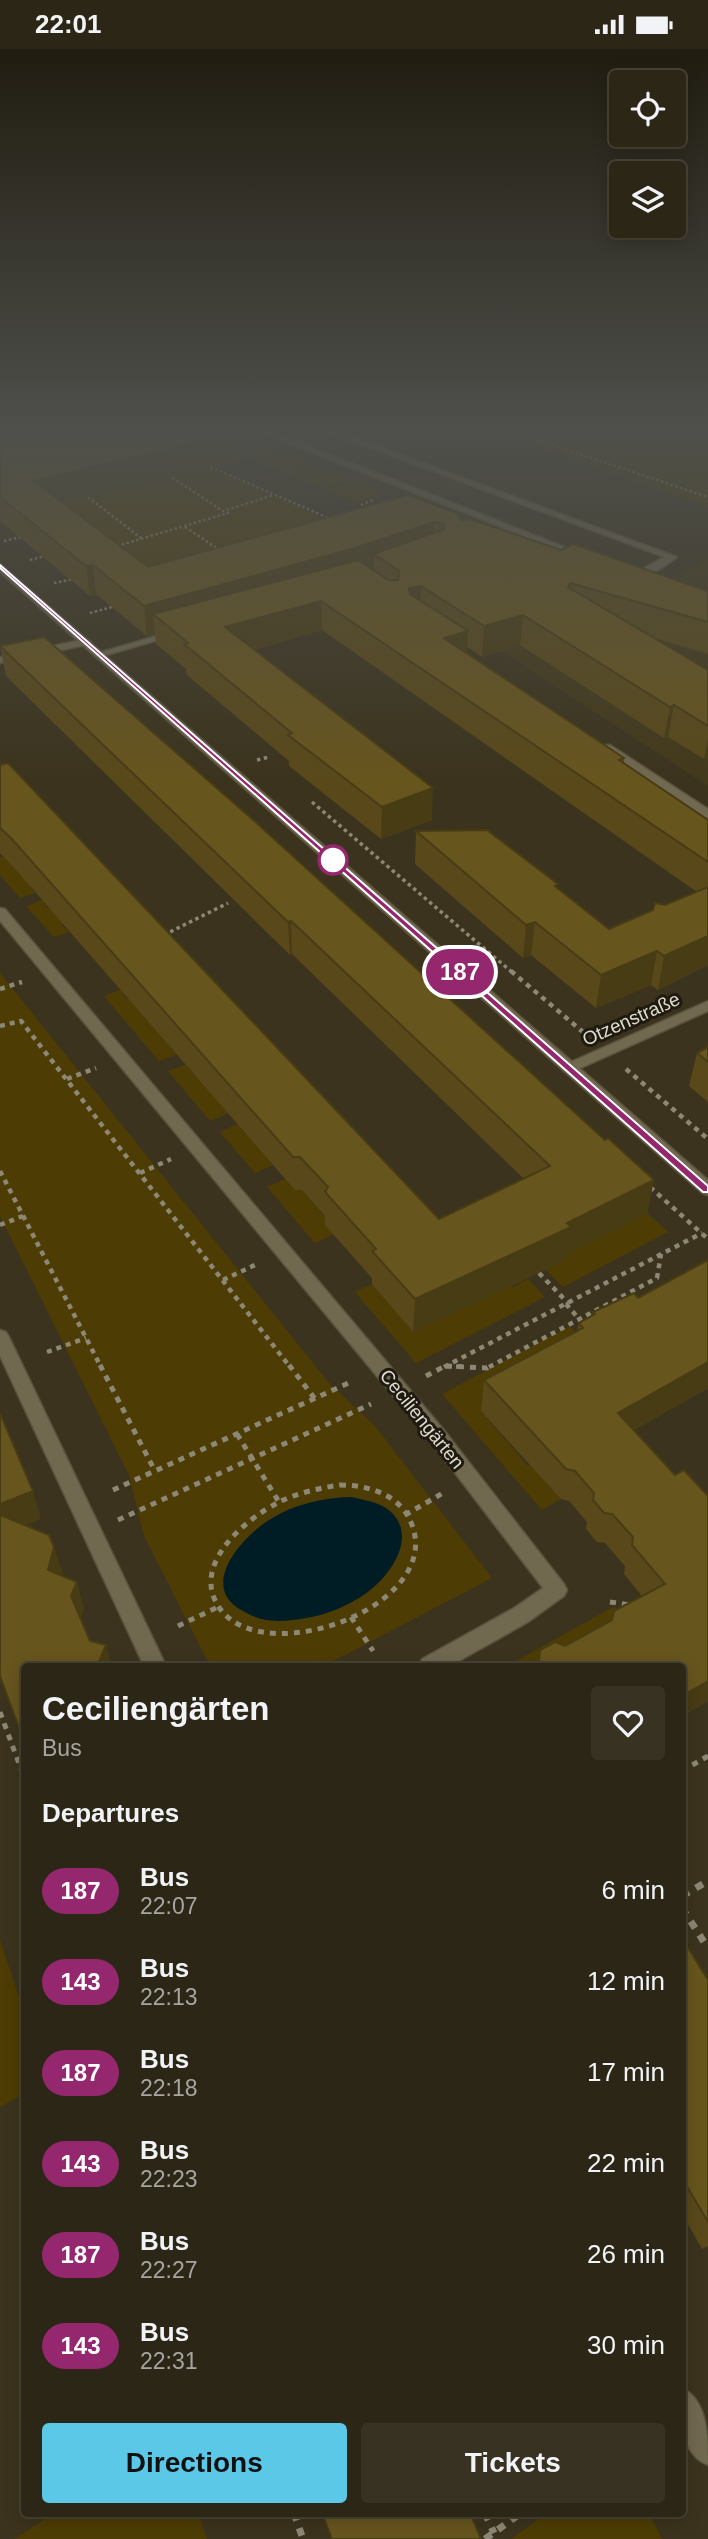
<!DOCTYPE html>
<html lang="en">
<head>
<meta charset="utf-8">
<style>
	:root { --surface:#2c2616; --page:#383223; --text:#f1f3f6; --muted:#a6a5a1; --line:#484335; --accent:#5ac8e6 }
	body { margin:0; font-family:Helvetica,sans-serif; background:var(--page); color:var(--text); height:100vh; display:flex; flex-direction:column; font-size:26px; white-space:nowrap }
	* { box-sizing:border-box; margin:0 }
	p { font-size:23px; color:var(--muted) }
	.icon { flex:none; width:38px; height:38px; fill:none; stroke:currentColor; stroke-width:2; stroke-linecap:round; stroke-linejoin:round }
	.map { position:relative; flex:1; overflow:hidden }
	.panel { position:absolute; left:21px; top:1614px; width:665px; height:854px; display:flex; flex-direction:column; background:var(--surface); border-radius:7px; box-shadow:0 4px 18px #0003,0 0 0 2px var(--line) }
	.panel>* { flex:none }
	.badge { padding:0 14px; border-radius:23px; font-size:24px; line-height:46px }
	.controls { position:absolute; left:609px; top:21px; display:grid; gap:14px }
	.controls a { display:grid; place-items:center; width:77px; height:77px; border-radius:7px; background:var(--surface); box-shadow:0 4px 18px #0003,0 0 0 2px var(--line); font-size:35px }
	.map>.badge { position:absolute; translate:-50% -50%; box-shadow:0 0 0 4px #fff }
	h2 { padding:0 21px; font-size:26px; line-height:63px }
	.round { display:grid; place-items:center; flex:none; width:74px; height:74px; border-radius:7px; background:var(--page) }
	.headline { display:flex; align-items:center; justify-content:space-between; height:119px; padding:0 21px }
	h1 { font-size:33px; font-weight:700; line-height:52px }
	.cta { display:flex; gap:14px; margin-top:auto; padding:14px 21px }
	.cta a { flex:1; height:80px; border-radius:7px; background:var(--accent); color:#111; font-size:28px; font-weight:700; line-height:80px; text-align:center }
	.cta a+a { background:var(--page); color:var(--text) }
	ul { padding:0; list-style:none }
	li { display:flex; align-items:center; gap:21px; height:91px; padding:0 21px }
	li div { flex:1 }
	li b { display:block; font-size:26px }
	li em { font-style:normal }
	li .badge { min-width:77px; font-weight:700; text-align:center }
	.status { display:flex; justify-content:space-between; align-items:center; height:49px; padding:0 35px; background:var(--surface); direction:ltr }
	.status svg { height:19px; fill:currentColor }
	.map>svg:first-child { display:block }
</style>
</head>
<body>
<div class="status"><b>22:01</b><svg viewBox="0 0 49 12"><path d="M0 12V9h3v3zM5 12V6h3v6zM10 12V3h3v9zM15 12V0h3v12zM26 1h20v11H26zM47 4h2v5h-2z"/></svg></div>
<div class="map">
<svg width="708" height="2490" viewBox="0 0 708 2490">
	<rect width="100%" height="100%" fill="#3b331d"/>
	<!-- built -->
	<polygon fill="#43391b" points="708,509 708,737 501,602 589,575"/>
	<!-- green -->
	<g fill="#4d3d05">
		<polygon points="494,383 708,383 708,458"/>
		<polygon points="264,397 313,417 289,426 240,405"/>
		<polygon points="172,402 353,482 154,542 4,423"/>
		<polygon points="317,418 348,430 323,440 292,427"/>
		<polygon points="352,432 385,445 359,455 327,442"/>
		<polygon points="7,806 6,811 33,834 30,838 35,844 20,849 0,826 0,809"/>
		<polygon points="45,850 44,854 49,860 55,861 65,872 62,876 68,882 73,882 54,888 26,857"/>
		<polygon points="0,924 329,1334 375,1377 492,1529 324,1617 210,1617 144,1487 129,1426 0,1167"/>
		<polygon points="124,939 122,943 127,950 134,950 147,966 144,969 172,993 168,996 175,1004 181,1004 159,1012 104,947"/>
		<polygon points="190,1014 187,1018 193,1024 199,1025 223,1052 220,1055 226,1062 233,1062 210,1072 168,1022"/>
		<polygon points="242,1073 240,1078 246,1085 252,1085 269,1103 266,1108 273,1116 255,1124 220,1083"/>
		<polygon points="290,1128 329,1172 334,1185 315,1194 267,1138"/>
		<polygon points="647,1164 668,1183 563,1238 546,1221 566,1211 562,1207"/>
		<polygon points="528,1230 545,1248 416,1314 355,1243 372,1235 413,1283 509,1236 513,1238"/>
		<polygon points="570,1277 589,1297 481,1362 528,1417 536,1413 561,1450 542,1461 442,1345"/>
		<polygon points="613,1558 630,1563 572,1617 514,1617 516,1612"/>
		<polygon points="0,1891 24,1963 24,2045 0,2058"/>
		<polygon points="42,2464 198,2464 207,2490 14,2490 44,2471"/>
		<polygon points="547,2464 649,2464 662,2490 511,2490"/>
	</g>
	<!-- water -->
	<path fill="#001c24" d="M351,1448c13,3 29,5 39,14 31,28 -5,72 -31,87 -26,16 -52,22 -81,23 -14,0 -23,-3 -35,-10 -46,-24 -1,-74 26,-91 25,-16 53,-22 82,-23z"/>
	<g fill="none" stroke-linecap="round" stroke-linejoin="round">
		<defs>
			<g id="street">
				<polygon points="260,383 273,383 590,508 582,510"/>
				<path d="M327,383h13l337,125c-15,12 -37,27 -54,15l5,-3 9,3 27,-15z"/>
				<polygon points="173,582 182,584 100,608 95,605"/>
				<polygon points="86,590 91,593 90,595 0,614 0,608"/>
				<polygon points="602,696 610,696 708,760 708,770 602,700"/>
				<polygon points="0,859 5,860 443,1380 564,1535 567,1541 564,1547 528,1573 450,1617 419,1617 422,1610 514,1559 543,1539 429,1390 0,872"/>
				<polygon points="708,952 708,962 574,1022 564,1022 561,1019 564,1016"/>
				<polygon points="0,1281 6,1283 9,1288 166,1617 144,1617 0,1307"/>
				<path d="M682,2339c26,12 26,50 26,77 -30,-12 -26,-50 -26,-77z"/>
			</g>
			<polygon id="secondary" points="0,515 708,1131 708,1146 702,1144 0,523"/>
		</defs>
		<!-- street casing -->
		<use href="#street" stroke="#57513d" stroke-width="3"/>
		<!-- secondary casing -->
		<use href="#secondary" stroke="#57513d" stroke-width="3"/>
		<!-- path-far4 -->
		<g stroke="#8d8775" stroke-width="2.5" stroke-dasharray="2.5 2.5" stroke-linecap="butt">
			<polyline points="514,383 708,448"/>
			<polyline points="692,383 708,391"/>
			<polyline points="206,416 333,471"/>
			<polyline points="168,426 223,462"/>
			<polyline points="84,445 141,489"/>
			<polyline points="361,456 373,451"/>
			<polyline points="185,478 221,502"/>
			<polyline points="4,492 26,487"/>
			<polyline points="117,497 228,464 223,462 274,446"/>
			<polyline points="30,511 49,506"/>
			<polyline points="54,534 73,530"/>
			<polyline points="90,564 112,558"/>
		</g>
		<!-- path-far3 -->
		<g stroke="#8d8775" stroke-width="3.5" stroke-dasharray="3.5 3.5" stroke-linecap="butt">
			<polyline points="257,711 269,708"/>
			<polyline points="312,753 513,924"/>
			<polyline points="164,886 228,854"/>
		</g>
		<!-- path-far2 -->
		<g stroke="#8d8775" stroke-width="4.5" stroke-dasharray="5 5" stroke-linecap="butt">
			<polyline points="511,922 583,983"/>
			<polyline points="0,940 22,933"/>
			<polyline points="0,977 21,972 290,1318"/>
			<polyline points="626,1020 708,1090"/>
			<polyline points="67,1030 96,1019"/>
			<polyline points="0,1122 101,1318"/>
			<polyline points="140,1124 171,1110"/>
			<polyline points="650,1138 708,1190"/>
			<polyline points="0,1176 23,1167"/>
			<polyline points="539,1224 568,1254"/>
			<polyline points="223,1231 257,1215"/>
			<polyline points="566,1255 579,1270"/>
			<polyline points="47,1303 86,1289"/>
			<polyline points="446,1317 464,1318"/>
			<polyline points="444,1318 702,1184"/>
			<polyline points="489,1318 657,1229 661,1205"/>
		</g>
		<!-- path-far1 -->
		<g stroke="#8d8775" stroke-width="5" stroke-dasharray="6 6" stroke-linecap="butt">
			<polyline points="100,1316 155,1422"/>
			<polyline points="289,1316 315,1350"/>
			<polyline points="446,1317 487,1319 492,1316"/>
			<polyline points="426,1327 447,1316"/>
			<polyline points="237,1385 279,1453"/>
			<path d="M340,1436c24,0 52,7 66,28 54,86 -136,160 -185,97 -33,-43 23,-90 58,-108 18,-9 41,-14 61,-17z"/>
			<polyline points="113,1441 353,1332"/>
			<polyline points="405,1466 443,1444"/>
			<polyline points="118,1471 371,1355"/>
			<polyline points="610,1553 630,1556"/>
			<polyline points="351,1568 373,1602"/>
			<polyline points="178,1577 216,1559"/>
			<polyline points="0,1663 24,1728"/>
			<polyline points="682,1722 708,1707"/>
		</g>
		<!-- path -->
		<g stroke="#8d8775" stroke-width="7" stroke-dasharray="8 8" stroke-linecap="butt">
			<polyline points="682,1847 708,1832"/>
			<polyline points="682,1859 708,1899"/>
			<polyline points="294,2464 303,2490"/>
			<polyline points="485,2464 494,2484"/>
			<polyline points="485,2490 521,2464"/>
		</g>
		<!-- street -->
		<use href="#street" fill="#70684f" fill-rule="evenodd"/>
		<!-- secondary -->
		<use href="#secondary" fill="#70684f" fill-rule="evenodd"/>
	</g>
	<!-- wall -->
	<g fill="#59491a">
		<polygon points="0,383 265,383 265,388 248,394 248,409 64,454 148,518 408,446 461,471 561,501 708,542 708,605 654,589 708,621 708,709 704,710 668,688 664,689 520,596 482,608 467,598 467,604 624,709 624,715 708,771 708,916 658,941 651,936 596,959 531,906 523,909 415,815 416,782 557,838 609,880 697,843 322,581 254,601 432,771 381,790 289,717 289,712 187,626 186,620 156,595 155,585 147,587 96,545 90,547 0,472"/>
		<polygon points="0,596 654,1131 647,1164 567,1204 566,1211 413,1283 372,1235 372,1229 325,1176 325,1167 302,1141 295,1141 17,822 0,804 0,716 439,1170 524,1130 292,905 290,906 6,627"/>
		<polygon points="708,998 708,1053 689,1037 697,1004"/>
		<polygon points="708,1211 708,1339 634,1381 675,1426 708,1447 708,1652 682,1667 682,1617 537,1614 540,1601 565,1597 611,1572 614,1562 642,1547 624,1525 625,1517 605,1494 597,1493 586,1480 587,1473 569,1452 561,1450 481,1362 484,1331 577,1282 579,1274 592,1267 593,1263 638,1249"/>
		<polygon points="682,1889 708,1931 708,2197 702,2200 682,2165"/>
	</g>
	<!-- shaded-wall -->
	<g fill="#483c15">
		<polygon points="227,383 265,383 265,388 248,394 248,409 39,460 34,432"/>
		<polygon points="434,473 433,502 374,505 374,522 153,565 155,585 147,587 144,557"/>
		<polygon points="93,516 96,545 90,547 86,517"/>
		<polygon points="421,537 420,567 408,569 409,539"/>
		<polygon points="321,552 322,581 227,609 225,578"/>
		<polygon points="523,566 520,596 482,608 484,577"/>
		<polygon points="468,582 466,613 444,589"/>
		<polygon points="674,656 668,688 664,689 670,658"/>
		<polygon points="708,691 708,709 704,710"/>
		<polygon points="433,739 432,771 381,790 382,758"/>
		<polygon points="291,872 292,905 290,906 288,873"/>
		<polygon points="535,873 531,906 523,909 526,876"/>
		<polygon points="708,887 708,916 658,941 664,907"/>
		<polygon points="657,902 651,936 596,959 601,926"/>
		<polygon points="654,1131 647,1164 567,1204 566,1211 413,1283 415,1250"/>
		<polygon points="708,1313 708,1339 611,1394 618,1364"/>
		<polygon points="33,1442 41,1470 0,1487 0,1455"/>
		<polygon points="54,1498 63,1525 56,1548 48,1521"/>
		<polygon points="77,1533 84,1560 79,1574 71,1547"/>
		<polygon points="106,1596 112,1617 100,1617 99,1613"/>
		<polygon points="708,1632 708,1652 682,1667 682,1647"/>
	</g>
	<!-- building -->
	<g fill="#67551e" stroke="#483c15" stroke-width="2">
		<polygon points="0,383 240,383 34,432 148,518 408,446 458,465 461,471 470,470 561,501 573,495 708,542 708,573 570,534 568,538 708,621 708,677 674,656 670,658 523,566 484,577 421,537 409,539 410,545 468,582 444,589 624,709 619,711 708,771 708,813 321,552 225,578 433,739 382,758 288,686 292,684 184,595 188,594 153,565 358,511 388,531 398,531 399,522 374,505 444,480 444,475 434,473 355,499 144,557 93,516 86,517 0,448"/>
		<polygon points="44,588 251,769 605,1091 608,1089 654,1131 567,1174 571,1178 415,1250 372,1202 376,1200 325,1143 328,1138 300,1108 293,1108 11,789 0,779 0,716 8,714 439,1170 550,1117 291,872 288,873 0,597"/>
		<polygon points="487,781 558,835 555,837 609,880 653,861 655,854 665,856 708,838 708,887 664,907 657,902 601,926 535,873 526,876 416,782"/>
		<polygon points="708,998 708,1013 697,1004"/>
		<polygon points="708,1211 708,1313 618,1364 675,1426 684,1421 708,1447 708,1632 682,1647 682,1617 530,1617 539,1612 540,1601 555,1593 565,1597 612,1571 614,1562 665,1535 632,1496 633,1488 612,1465 604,1464 593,1451 594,1444 575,1422 566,1420 484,1331 583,1279 579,1274 595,1265 593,1263 634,1244 638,1249"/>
		<polygon points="0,1364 33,1442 0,1455"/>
		<polygon points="0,1466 49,1486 54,1498 48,1521 77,1533 71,1547 90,1592 106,1596 99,1613 101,1617 24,1617 24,1692 0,1627"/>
		<polygon points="682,1889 708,1931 708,2173 682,2129"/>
		<polygon points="322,2464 476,2464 473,2471 481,2490 332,2490"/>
	</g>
	<!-- sky -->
	<linearGradient id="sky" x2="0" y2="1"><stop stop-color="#201c10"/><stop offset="0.52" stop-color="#4f504c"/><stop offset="1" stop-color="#4f504c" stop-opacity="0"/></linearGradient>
	<rect width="708" height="732" fill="url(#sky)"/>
	<!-- line -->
	<polygon fill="#95276e" stroke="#fff" stroke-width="2" points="0,516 708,1137 708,1143 703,1143 0,519"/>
	<!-- markers -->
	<circle fill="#fff" stroke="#95276e" stroke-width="3.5" cx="333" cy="811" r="14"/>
	<g text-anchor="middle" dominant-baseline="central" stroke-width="6" stroke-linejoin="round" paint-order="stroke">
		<!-- street labels -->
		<g font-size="19" fill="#dfdbcd" stroke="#1f1b11">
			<text transform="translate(631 970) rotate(-24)">Otzenstraße</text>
			<text transform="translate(422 1370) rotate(51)">Ceciliengärten</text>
		</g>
	</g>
</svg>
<div class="controls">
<a><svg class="icon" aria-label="locate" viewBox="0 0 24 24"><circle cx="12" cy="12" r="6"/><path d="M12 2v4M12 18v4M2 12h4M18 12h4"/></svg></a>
<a><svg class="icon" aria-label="layers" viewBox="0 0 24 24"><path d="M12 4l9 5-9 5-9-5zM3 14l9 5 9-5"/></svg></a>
</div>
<b class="badge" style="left:460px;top:923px;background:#95276e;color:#fff">187</b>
<section class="panel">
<div class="headline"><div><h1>Ceciliengärten</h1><p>Bus</p></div><a class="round"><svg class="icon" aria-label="heart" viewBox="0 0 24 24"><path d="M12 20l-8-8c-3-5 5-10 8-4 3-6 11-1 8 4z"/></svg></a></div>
<h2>Departures</h2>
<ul>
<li><span class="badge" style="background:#95276e;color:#fff">187</span><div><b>Bus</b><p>22:07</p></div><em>6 min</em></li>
<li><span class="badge" style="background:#95276e;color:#fff">143</span><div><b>Bus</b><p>22:13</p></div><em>12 min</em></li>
<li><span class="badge" style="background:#95276e;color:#fff">187</span><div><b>Bus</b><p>22:18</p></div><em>17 min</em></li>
<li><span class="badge" style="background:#95276e;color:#fff">143</span><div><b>Bus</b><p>22:23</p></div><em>22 min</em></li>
<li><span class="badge" style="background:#95276e;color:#fff">187</span><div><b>Bus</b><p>22:27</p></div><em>26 min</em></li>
<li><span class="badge" style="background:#95276e;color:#fff">143</span><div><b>Bus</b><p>22:31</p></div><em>30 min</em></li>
</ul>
<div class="cta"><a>Directions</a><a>Tickets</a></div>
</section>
</div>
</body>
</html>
